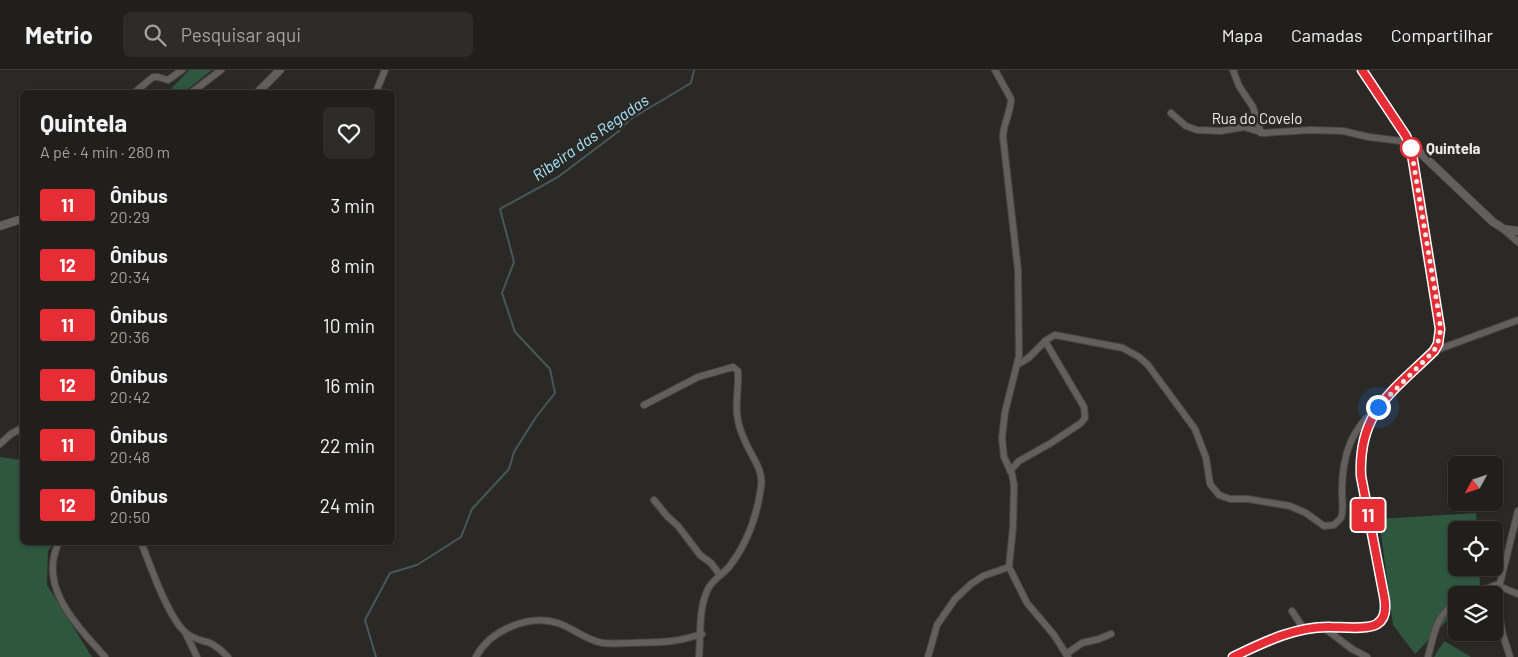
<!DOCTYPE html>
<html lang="pt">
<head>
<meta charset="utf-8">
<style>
	:root { --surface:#201f1c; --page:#2d2c29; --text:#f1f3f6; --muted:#a2a2a3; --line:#3d3d3b }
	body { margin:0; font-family:Barlow,sans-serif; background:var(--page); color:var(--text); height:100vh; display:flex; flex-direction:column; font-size:19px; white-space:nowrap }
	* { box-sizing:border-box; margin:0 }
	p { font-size:16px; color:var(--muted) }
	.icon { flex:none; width:28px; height:28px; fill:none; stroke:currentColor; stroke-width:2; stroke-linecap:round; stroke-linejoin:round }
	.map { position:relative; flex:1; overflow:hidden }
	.details { position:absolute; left:20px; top:20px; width:375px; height:455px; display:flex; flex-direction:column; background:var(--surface); border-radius:8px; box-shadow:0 1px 4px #0004,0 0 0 1px var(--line) }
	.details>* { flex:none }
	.badge { padding:0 10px; border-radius:4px; font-size:18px; line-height:32px }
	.needle { width:32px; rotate:230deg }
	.controls { position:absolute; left:1448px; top:386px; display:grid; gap:10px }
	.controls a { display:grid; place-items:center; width:55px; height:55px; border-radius:8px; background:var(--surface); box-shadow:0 1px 4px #0004,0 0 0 1px var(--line); font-size:25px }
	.you { position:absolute; width:25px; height:25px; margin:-12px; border:4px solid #fff; border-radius:50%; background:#1a73e8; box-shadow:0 0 0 8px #1a73e833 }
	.map>.badge { position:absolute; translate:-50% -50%; box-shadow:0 0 0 2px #fff }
	.round { display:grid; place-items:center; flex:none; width:52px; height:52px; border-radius:8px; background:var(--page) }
	.head { display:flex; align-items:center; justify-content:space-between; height:85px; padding:0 20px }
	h1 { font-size:24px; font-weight:700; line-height:38px }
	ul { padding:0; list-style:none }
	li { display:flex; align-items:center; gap:15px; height:60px; padding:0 20px }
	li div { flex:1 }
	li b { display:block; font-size:19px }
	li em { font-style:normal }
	li .badge { min-width:55px; font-weight:700; text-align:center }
	header { display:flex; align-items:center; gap:30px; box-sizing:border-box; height:70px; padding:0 25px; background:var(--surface); border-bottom:1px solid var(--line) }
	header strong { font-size:24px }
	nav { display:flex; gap:28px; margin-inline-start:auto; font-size:18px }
	.search { width:350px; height:45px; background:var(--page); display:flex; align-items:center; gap:12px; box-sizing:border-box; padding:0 18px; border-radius:8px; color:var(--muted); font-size:19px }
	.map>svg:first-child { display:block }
</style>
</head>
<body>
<header>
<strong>Metrio</strong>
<div class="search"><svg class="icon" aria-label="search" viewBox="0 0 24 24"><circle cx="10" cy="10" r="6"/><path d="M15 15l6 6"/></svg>Pesquisar aqui</div>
<nav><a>Mapa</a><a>Camadas</a><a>Compartilhar</a></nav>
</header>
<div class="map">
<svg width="1518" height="587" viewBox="0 0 1518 587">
	<rect width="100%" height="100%" fill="#2b2926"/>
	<!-- green -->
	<g fill="#2f563e">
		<polygon points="189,0 212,0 184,22 164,22 161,20 171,19"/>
		<polygon points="0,387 22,390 22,472 53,473 48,481 47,515 92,587 0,587"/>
		<polygon points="1476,443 1477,460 1456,460 1456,498 1479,498 1480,515 1471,525 1456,525 1456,541 1415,584 1393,555 1379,449"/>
		<polygon points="1444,571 1471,587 1434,587"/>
	</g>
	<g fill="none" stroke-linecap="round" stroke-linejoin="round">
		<!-- stream -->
		<polyline stroke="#47585c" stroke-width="2" points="376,587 365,550 390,503 417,495 461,467 472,439 509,399 514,382 536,347 555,323 550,299 515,262 502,223 514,192 500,139 558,107 619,61 629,50 691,13 694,0"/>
		<defs>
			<g id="minor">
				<path d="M995,0l16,29c0,13 -8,25 -8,38l15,133 1,86 -14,56 -3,26 2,19 8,17 2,11 -1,42 -4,40 18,36 27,32 14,22"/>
				<polyline points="1233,0 1239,16 1253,37 1261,63"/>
				<polyline points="135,22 153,7 158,7 168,10 182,0"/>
				<polyline points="192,22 221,0"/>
				<polyline points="376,22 385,0"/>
				<polyline points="1171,43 1186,56 1197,60 1221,61 1244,57 1264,63 1310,60 1343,61 1369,67 1409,72"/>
				<polyline points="1503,159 1518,172"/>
				<polyline points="1434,281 1518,250"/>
				<path d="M1018,294c15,-5 22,-23 37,-29l68,13 16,9 9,8 47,64 11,29 4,26 9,11 11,4h18l42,7 16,7 18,13 10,-1 7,-7c3,-8 1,-18 1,-27 0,-31 7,-61 33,-80"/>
				<path d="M644,335l54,-28 35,-10 5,4c1,29 -7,40 7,70 6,15 19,29 16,46 -4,29 -14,57 -32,80 -7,8 -17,13 -21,22 -10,20 -7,46 -9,68"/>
				<polyline points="0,374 11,364 22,358"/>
				<polyline points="1010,401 1019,391 1051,373 1081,353 1085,348 1084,337 1045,271"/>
				<polyline points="654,430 667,446 678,456 700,485 711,493 720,505"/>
				<path d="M59,472c-22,45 18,83 46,115"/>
				<path d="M141,472c9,23 27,75 44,90 7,7 16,8 25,11 7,3 13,9 18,14"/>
				<polyline points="1472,525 1496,515 1518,524"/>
				<polyline points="1292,541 1303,558"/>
				<polyline points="1323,557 1352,579 1367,587"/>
				<polyline points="186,564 197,587"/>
				<polyline points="1066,584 1082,573 1099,569 1111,564"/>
				<path d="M476,587c14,-27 53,-43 82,-34 15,5 29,18 45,20 9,1 18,0 27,0 14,-1 28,0 42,-2 10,-1 20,-4 30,-7"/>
				<polyline points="928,587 937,555 955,529 971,514 983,506 1009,497"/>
				<path d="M1428,587c6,-22 7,-41 28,-54"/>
				<polyline points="1510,587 1503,565 1496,529 1518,441"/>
			</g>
			<g id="tertiary">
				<polyline points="258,22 280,0"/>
				<polyline points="1411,74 1493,152 1504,159 1518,161"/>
				<polyline points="0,156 22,149"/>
				<path d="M1233,587l68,-28 13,-2 60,-1c12,-6 12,-18 10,-30l-23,-120 2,-37 5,-16 10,-16 56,-56 4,-7 2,-15 -29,-181 -5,-12 -44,-66"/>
			</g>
		</defs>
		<!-- minor casing -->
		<use href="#minor" stroke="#484643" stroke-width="8"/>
		<!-- tertiary casing -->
		<use href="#tertiary" stroke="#484643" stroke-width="9"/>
		<!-- minor -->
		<use href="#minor" stroke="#625f5c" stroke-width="6"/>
		<!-- tertiary -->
		<use href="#tertiary" stroke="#625f5c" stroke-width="8"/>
	</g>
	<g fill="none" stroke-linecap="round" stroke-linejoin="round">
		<defs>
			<path id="line" d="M1233,587c31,-15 63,-31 98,-30 11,0 37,3 46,-3 10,-6 9,-18 7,-28l-23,-120c-3,-64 31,-84 73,-125l4,-7 2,-15 -29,-181 -5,-12 -44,-66"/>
		</defs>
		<!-- line casing -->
		<use href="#line" stroke="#fff" stroke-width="11"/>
		<!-- line -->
		<use href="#line" stroke="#e62c34" stroke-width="8"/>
		<!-- walk -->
		<polyline stroke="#ecebe9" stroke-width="5" stroke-dasharray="0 9" points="1378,337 1434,281 1440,267 1440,251 1411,78"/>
	</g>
	<!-- markers -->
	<circle fill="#fff" stroke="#e62c34" stroke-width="2.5" cx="1411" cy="78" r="10"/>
	<g text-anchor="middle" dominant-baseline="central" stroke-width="5" stroke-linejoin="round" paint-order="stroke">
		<!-- street labels -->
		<g font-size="15" fill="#ecebe9" stroke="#2b2926">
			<text x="1257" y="48">Rua do Covelo</text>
		</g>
		<!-- stop labels -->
		<g font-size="15" font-weight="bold" fill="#ecebe9" stroke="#2b2926" text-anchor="start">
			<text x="1426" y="78">Quintela</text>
		</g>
		<!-- water labels -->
		<g font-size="16" font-style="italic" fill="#a9eafe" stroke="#2b2926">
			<text transform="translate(590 67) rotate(-35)">Ribeira das Regadas</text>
		</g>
	</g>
</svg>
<div class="controls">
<a><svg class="needle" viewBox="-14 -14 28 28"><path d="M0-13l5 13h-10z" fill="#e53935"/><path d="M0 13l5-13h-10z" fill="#a2a2a3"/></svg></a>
<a><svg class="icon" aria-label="locate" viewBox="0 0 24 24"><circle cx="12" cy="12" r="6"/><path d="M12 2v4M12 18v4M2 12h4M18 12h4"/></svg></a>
<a><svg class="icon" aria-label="layers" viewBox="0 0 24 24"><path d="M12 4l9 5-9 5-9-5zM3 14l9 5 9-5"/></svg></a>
</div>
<div class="you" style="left:1378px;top:337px"></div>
<b class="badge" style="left:1368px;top:445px;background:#e62c34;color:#fff">11</b>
<section class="details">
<div class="head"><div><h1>Quintela</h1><p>A pé · 4 min · 280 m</p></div><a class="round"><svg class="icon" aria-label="heart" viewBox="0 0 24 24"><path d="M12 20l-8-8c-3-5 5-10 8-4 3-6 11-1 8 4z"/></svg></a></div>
<ul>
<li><span class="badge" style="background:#e62c34;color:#fff">11</span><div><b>Ônibus</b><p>20:29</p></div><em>3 min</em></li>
<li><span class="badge" style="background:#e62c34;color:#fff">12</span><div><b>Ônibus</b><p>20:34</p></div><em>8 min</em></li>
<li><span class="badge" style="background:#e62c34;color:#fff">11</span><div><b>Ônibus</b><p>20:36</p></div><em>10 min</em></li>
<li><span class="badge" style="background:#e62c34;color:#fff">12</span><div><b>Ônibus</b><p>20:42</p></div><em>16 min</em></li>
<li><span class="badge" style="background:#e62c34;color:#fff">11</span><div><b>Ônibus</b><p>20:48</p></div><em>22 min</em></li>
<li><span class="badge" style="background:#e62c34;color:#fff">12</span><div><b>Ônibus</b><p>20:50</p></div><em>24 min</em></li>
</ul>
</section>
</div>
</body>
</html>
